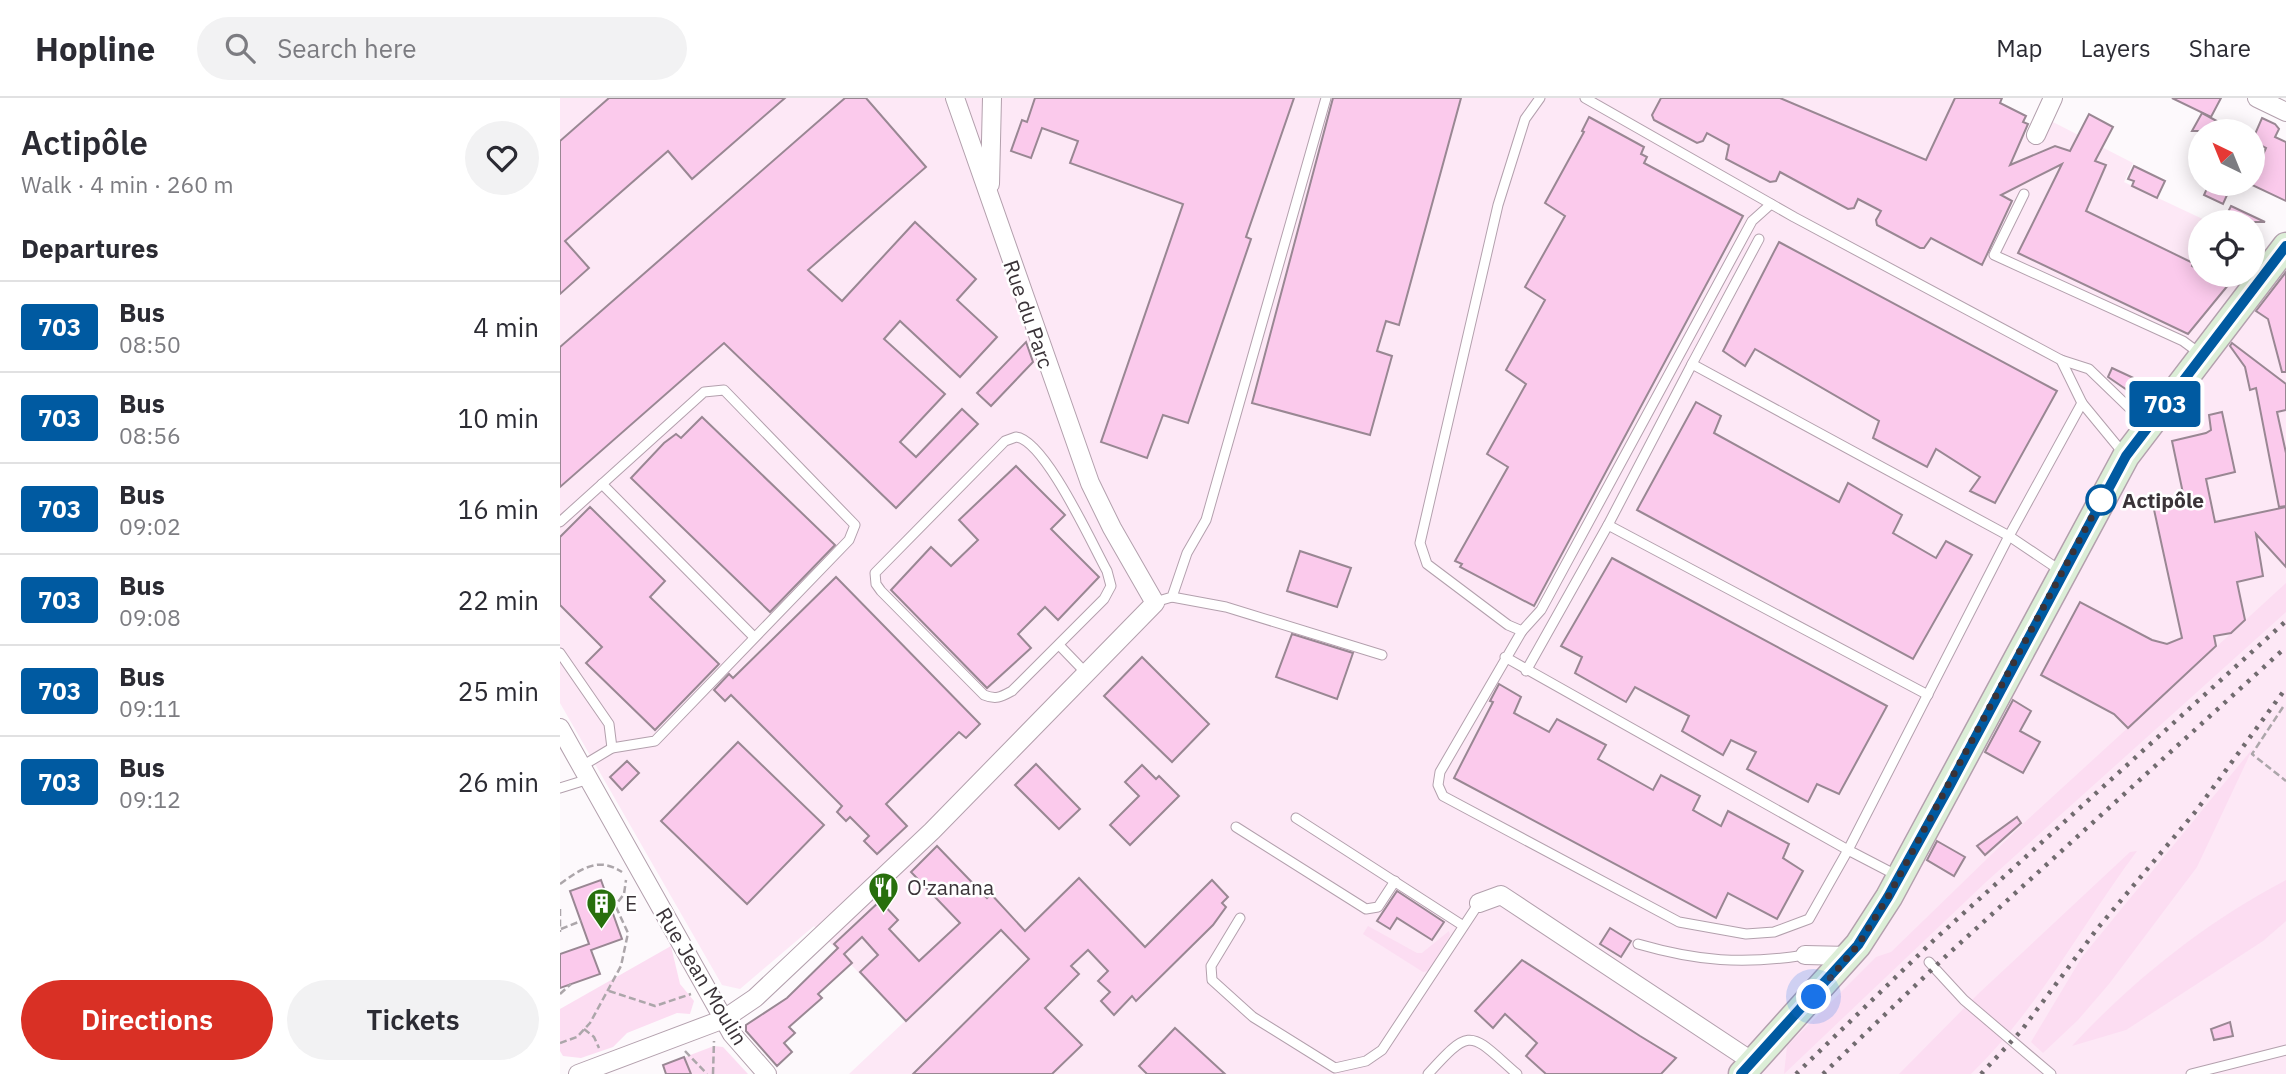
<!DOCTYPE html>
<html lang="en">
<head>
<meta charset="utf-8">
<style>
	:root { --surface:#fff; --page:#f2f2f3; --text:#2b2b33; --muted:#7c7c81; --line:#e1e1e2; --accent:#d93025 }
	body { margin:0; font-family:"IBM Plex Sans",sans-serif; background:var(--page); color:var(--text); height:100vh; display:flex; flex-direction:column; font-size:26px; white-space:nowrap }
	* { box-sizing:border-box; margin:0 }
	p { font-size:23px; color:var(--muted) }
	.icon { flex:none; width:38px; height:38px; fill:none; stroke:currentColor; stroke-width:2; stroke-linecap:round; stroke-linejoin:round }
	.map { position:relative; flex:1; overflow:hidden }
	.details { display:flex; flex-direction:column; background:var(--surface); width:560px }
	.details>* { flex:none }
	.badge { padding:0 14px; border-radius:5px; font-size:24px; line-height:46px }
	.needle { width:46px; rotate:317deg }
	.controls { position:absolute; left:1628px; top:21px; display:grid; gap:14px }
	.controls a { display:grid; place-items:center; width:77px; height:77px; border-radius:50%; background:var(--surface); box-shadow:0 4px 18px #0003; font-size:35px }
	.you { position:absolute; width:35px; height:35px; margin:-18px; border:5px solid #fff; border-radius:50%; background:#1a73e8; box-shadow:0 0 0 10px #1a73e833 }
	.map>.badge { position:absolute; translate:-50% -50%; box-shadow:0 0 0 4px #fff }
	h2 { padding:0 21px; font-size:26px; line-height:63px }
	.round { display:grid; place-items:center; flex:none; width:74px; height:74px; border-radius:37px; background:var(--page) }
	.summary { display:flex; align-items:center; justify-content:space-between; height:119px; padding:0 21px }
	h1 { font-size:33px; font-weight:600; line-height:52px }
	.button { display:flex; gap:14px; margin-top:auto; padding:14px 21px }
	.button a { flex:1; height:80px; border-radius:42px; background:var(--accent); color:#fff; font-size:28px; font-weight:600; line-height:80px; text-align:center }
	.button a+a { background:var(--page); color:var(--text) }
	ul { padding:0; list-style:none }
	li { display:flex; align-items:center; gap:21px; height:91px; padding:0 21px; border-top:2px solid var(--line) }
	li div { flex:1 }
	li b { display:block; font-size:26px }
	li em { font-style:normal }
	li .badge { min-width:77px; font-weight:700; text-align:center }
	header { display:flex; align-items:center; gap:42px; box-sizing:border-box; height:98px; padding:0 35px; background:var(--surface); border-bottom:2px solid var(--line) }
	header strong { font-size:33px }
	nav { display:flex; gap:38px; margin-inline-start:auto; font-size:24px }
	.search { width:490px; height:63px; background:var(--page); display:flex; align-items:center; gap:18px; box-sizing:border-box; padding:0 24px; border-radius:38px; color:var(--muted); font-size:26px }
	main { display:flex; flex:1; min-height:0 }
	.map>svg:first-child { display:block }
</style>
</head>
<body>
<header>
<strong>Hopline</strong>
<div class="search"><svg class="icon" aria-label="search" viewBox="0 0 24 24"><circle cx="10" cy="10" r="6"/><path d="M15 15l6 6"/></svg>Search here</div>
<nav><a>Map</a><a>Layers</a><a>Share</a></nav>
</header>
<main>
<section class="details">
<div class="summary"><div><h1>Actipôle</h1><p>Walk · 4 min · 260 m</p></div><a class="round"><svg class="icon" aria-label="heart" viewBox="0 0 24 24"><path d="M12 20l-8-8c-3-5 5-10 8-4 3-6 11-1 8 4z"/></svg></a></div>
<h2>Departures</h2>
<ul>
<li><span class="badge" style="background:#005aa1;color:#fff">703</span><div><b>Bus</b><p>08:50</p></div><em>4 min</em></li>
<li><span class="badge" style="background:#005aa1;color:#fff">703</span><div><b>Bus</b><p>08:56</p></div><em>10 min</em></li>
<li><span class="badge" style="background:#005aa1;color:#fff">703</span><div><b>Bus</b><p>09:02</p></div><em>16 min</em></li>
<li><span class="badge" style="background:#005aa1;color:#fff">703</span><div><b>Bus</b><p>09:08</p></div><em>22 min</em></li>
<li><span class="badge" style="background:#005aa1;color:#fff">703</span><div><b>Bus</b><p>09:11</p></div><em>25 min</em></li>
<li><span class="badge" style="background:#005aa1;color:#fff">703</span><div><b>Bus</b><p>09:12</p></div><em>26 min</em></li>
</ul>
<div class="button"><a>Directions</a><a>Tickets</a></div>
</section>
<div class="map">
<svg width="1726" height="976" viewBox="0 0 1726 976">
	<rect width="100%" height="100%" fill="#fdf9fc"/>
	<!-- built -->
	<polygon fill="#fde8f6" points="0,0 1391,0 1481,44 1491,23 1573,65 1564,84 1649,124 1640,124 1640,177 1692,177 1692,145 1726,160 1726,976 289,976 345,923 254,828 180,891 162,887 0,605"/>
	<!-- green -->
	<g fill="#fcddf2">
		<polygon points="1726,485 1726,514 1426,784 1224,976 1227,948 1316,859 1331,854 1465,724"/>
		<polygon points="1693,650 1637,769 1549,886 1518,922 1483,955 1471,944 1522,859"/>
		<path d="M1577,753c-56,75 -98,157 -166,223h-72l79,-80 152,-142z"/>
		<path d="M1726,782v41l-23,20 -137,89 -54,16c61,-66 134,-124 214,-166z"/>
		<polygon points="808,828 857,855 862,855 889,833 890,837 869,873 863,874 803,836"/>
		<polygon points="111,848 120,886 134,903 130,916 117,915 67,935 53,949 21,960 3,958 0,953 0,911"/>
		<polygon points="154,948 163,949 188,976 131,976 125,959"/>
	</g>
	<!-- building -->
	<g fill="#fbcaec" stroke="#998793" stroke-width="2">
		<polygon points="49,0 225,0 132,81 108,53 5,143 29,170 0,196 0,43"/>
		<polygon points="285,0 306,0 366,69 248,172 282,203 355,124 416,181 397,202 437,239 400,279 340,223 324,241 385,296 340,344 356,359 402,311 418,326 336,410 164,245 0,389 0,249"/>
		<polygon points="475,0 734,0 686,139 691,141 628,325 603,317 587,360 541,344 623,106 510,65 518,43 482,30 471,60 451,53 462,22 467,24"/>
		<polygon points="773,0 901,0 839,227 826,223 817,253 832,258 810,337 692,305"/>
		<polygon points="1101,0 1220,0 1366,62 1395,0 1442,0 1440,5 1466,18 1463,24 1468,26 1450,67 1495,48 1510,53 1529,16 1553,29 1535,63 1546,67 1526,113 1633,165 1632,168 1640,172 1640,177 1650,177 1669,186 1628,236 1458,155 1502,66 1441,97 1452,103 1422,167 1371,140 1364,150 1360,150 1317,127 1316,122 1321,113 1298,101 1294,110 1288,111 1220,74 1216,83 1210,84 1166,61 1169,47 1147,35 1143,43 1137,45 1094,22 1092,17"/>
		<polygon points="1612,0 1661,0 1651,19"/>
		<polygon points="1642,15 1675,33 1632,33"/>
		<polygon points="1029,19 1084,49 1081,56 1087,59 1084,65 1183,118 974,508 900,469 902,466 895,463 948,369 927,356 966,286 946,272 985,202 965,189 1005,118 985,105 1024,34 1022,33"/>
		<polygon points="1702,20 1715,26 1719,31 1715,39 1726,44 1726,103 1690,86 1706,50 1692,43"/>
		<polygon points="1574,68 1605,83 1597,100 1572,88 1574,83 1568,81"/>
		<polygon points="1649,86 1672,86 1663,106 1644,97"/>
		<polygon points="1671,108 1705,124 1663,124"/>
		<polygon points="1219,144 1497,293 1435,405 1410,393 1420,379 1376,351 1367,369 1313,340 1319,323 1195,251 1185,268 1163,253"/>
		<polygon points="1726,174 1726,274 1722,274 1708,221 1696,213"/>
		<polygon points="466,244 473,264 431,308 417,295"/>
		<polygon points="1672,245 1726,286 1726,312 1717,314 1726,355 1726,408 1719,409 1696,290 1690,292 1685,269 1670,248"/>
		<polygon points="1552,270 1580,283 1573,296 1548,279"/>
		<polygon points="1136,304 1161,318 1154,335 1279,404 1288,385 1342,417 1333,435 1376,460 1386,443 1412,457 1353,561 1077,412"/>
		<polygon points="1662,314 1675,374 1646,381 1655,424 1726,409 1726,469 1696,436 1703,478 1677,484 1685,522 1671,535 1654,538 1656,548 1568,630 1554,616 1481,577 1520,504 1592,542 1607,546 1622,540 1593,407 1624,400 1612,343 1646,335 1651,332 1649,317"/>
		<polygon points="142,319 275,447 210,514 71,380 104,345 116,336 121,340"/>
		<polygon points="456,368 505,417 491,431 539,479 498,522 485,509 458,536 471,550 427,590 331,492 371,449 391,468 418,442 399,422"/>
		<polygon points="30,409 105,483 90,499 159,566 95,632 26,565 42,549 0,507 0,439"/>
		<polygon points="740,453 791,470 777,509 727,493"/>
		<polygon points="1052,460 1327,608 1279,696 1257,686 1248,704 1187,671 1196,654 1171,642 1163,657 1122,633 1129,618 1075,589 1066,604 1015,575 1022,559 1001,548"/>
		<polygon points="276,479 420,626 406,640 399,634 326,706 347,728 317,756 304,743 309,738 290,719 286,723 277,714 282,708 171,597 165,603 154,592 169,576 173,580"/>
		<polygon points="732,536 793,555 777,601 716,579"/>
		<polygon points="582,559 649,626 612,664 544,598"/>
		<polygon points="939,586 961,599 954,615 989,634 997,621 1046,647 1038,661 1093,692 1101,677 1140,698 1133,712 1161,728 1168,713 1229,746 1223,760 1243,773 1217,821 1168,795 1156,820 894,680 933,604 930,603"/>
		<polygon points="1453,602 1471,613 1460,633 1480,644 1463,675 1425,654"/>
		<polygon points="178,644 264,727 187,806 101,723"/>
		<polygon points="67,663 79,675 62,692 50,679"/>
		<polygon points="476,666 520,711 499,731 455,687"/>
		<polygon points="582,667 596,681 599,678 619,698 570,747 550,727 579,698 565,684"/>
		<polygon points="1457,719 1461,725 1425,757 1417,748"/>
		<polygon points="1377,743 1405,759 1394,778 1367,762"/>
		<polygon points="377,748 427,800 431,796 465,833 519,780 585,849 652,782 668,799 662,805 666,809 653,827 576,903 572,898 554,917 541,903 550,894 538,883 548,873 528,852 511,868 519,876 485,910 522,947 492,976 353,976 469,861 441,832 346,923 300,874 318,857 302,839 284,856 292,865 258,896 262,900 229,929 235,935 224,945 232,954 217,968 186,933 186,927 227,900 278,850 274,846 320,803 338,822 329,831 359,863 400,825 351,774"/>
		<polygon points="41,782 62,841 31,852 40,876 0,890 0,856 29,846 10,793"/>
		<polygon points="837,793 884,824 872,842 837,820 830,831 817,823"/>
		<polygon points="1050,830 1071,843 1061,859 1040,846"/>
		<polygon points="962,862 1080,938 1116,960 1101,976 986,976 966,958 977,945 945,916 933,930 915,913"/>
		<polygon points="1670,924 1673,938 1654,942 1651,931"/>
		<polygon points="615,930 665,976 587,976 579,968"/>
		<polygon points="124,959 131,976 106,976 103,967"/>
	</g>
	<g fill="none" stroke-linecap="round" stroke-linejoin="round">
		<defs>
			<g id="lane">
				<polyline points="980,0 965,21 938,107 860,445 867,466 948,527 962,533 981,512 1192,123 1211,106"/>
				<polyline points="1025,0 1234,119 1501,262 1529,271 1587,327"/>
				<polyline points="1464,96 1434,157 1623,243 1642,257"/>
				<polyline points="1501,262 1522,305 1564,356"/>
				<polyline points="1132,266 1199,141"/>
				<path d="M456,339c29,3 76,107 91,134l4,15 -7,13 -92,92c-11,6 -16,9 -28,4l-103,-104 -5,-7 -1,-11 130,-132z"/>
				<polyline points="42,386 194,539"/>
				<polyline points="0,424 144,294 164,292 295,427 289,442 95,643 52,650 22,668"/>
				<polyline points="1048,427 1132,266 1449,438 1501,473"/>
				<polyline points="612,499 666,509 822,557"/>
				<polyline points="595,504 612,499 627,455 646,422 766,0"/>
				<polyline points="499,547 526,575"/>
				<polyline points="0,555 49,626 52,650"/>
				<polyline points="945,559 1288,752 1249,821 1214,834 1186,836 1119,824 883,698 878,687 880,674 962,533"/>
				<polyline points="966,573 1048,427 1368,597"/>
				<polyline points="0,690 29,681"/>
				<polyline points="736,720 902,827"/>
				<polyline points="676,729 806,811 818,809 835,783"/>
				<polyline points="1338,778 1288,752 1449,438 1522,305"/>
				<polyline points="680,820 651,868 652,882 693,919 775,970 806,963 822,952 919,805"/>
				<path d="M1078,846c59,17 105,21 167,11"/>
				<polyline points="1369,864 1404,902 1491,976"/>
				<path d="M868,976c44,-49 42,-41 89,0"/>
				<polyline points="1631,976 1726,952"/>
			</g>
			<g id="street">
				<polyline points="1697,0 1726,14"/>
				<polyline points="1476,37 1493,0"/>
				<polyline points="430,86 432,0"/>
				<polyline points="0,630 172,936 207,976"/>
				<polyline points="919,805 941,797 1193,964"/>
				<polyline points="1245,857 1289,858"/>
				<polyline points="18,976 164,921 195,900 372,733 595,505 552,430 530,385 395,0"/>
			</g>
			<polyline id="secondary" points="1182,976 1298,847 1329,799 1566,358 1726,148"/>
		</defs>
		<!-- lane casing -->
		<use href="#lane" stroke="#b3a0ad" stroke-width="11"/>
		<!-- street casing -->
		<use href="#street" stroke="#b3a0ad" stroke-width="20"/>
		<!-- secondary casing -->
		<use href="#secondary" stroke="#b3a0ad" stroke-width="29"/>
		<!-- path -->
		<g stroke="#aca6aa" stroke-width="2.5" stroke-dasharray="7 3.5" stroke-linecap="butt">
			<polyline points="1723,609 1692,656 1726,683"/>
			<path d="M0,786c21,-15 38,-28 62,-12"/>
			<polyline points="0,811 0,834"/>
			<polyline points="52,812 64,796 66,782"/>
			<polyline points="1,831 21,823"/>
			<polyline points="49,893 95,908 131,896"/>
			<polyline points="0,896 11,886"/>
			<polyline points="24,931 34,939 39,950"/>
			<polyline points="0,945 17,939 30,925 61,868 68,835 56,809"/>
			<polyline points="125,953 147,976"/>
			<polyline points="153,976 154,943"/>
		</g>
		<!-- lane -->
		<use href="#lane" stroke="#fff" stroke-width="9"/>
		<!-- street -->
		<use href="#street" stroke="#fff" stroke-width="18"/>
		<!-- secondary -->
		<use href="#secondary" stroke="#dceed7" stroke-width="26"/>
		<!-- rail -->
		<g stroke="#716b6f" stroke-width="4.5" stroke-dasharray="3.5 7" stroke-linecap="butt">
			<polyline points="1236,976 1374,842 1726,523"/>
			<polyline points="1263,976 1386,858 1726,549"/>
			<polyline points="1421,976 1461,933 1537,831 1636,713 1726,590"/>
		</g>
	</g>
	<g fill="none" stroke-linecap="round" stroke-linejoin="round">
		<defs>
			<polyline id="line" points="1181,976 1298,847 1328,799 1389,689 1566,358 1726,148"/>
		</defs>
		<!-- line casing -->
		<use href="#line" stroke="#fff" stroke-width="16"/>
		<!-- line -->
		<use href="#line" stroke="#005aa1" stroke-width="10"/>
		<!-- walk -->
		<polyline stroke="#3a3338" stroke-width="7" stroke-dasharray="0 12.6" points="1254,899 1298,847 1328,799 1543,398 1541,402"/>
	</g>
	<!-- icons -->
	<defs>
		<symbol id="restaurant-pin" viewBox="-11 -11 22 30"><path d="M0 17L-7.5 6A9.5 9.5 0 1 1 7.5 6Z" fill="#286f0d" stroke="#fff"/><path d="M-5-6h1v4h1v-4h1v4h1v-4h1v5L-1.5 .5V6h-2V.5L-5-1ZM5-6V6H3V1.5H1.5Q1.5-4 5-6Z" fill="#fff"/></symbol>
		<symbol id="building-pin" viewBox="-11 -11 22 30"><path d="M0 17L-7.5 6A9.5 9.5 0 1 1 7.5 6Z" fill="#286f0d" stroke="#fff"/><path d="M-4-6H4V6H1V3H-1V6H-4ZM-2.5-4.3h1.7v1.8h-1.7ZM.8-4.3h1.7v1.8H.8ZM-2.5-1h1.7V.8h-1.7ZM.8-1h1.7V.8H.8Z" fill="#fff"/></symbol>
	</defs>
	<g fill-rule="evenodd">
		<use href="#restaurant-pin" x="306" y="772" width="35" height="47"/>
		<use href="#building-pin" x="24" y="788" width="35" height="47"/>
	</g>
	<!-- markers -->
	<circle fill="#fff" stroke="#005aa1" stroke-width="3.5" cx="1541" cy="402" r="14"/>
	<g text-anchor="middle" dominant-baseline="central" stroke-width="5" stroke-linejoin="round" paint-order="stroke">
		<!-- street labels -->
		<g font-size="21" fill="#3a3338" stroke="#fff">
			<text transform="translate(469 216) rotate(71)">Rue du Parc</text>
			<text transform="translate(142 878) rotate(59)">Rue Jean Moulin</text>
		</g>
		<!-- stop labels -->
		<g font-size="21" font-weight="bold" fill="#3a3338" stroke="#fff" text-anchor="start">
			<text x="1562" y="402">Actipôle</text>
		</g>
		<!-- poi labels -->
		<g font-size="21" fill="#3a3338" stroke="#fff" text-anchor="start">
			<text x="347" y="789">O'zanana</text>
			<text x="65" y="805">E</text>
		</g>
	</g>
</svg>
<div class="controls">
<a><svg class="needle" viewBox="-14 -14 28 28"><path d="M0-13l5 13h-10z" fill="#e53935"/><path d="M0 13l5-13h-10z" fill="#7c7c81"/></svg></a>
<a><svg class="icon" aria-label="locate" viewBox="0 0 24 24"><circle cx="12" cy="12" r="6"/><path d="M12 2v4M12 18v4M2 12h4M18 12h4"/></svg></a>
</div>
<div class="you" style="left:1254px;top:899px"></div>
<b class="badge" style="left:1605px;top:306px;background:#005aa1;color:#fff">703</b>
</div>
</main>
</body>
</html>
